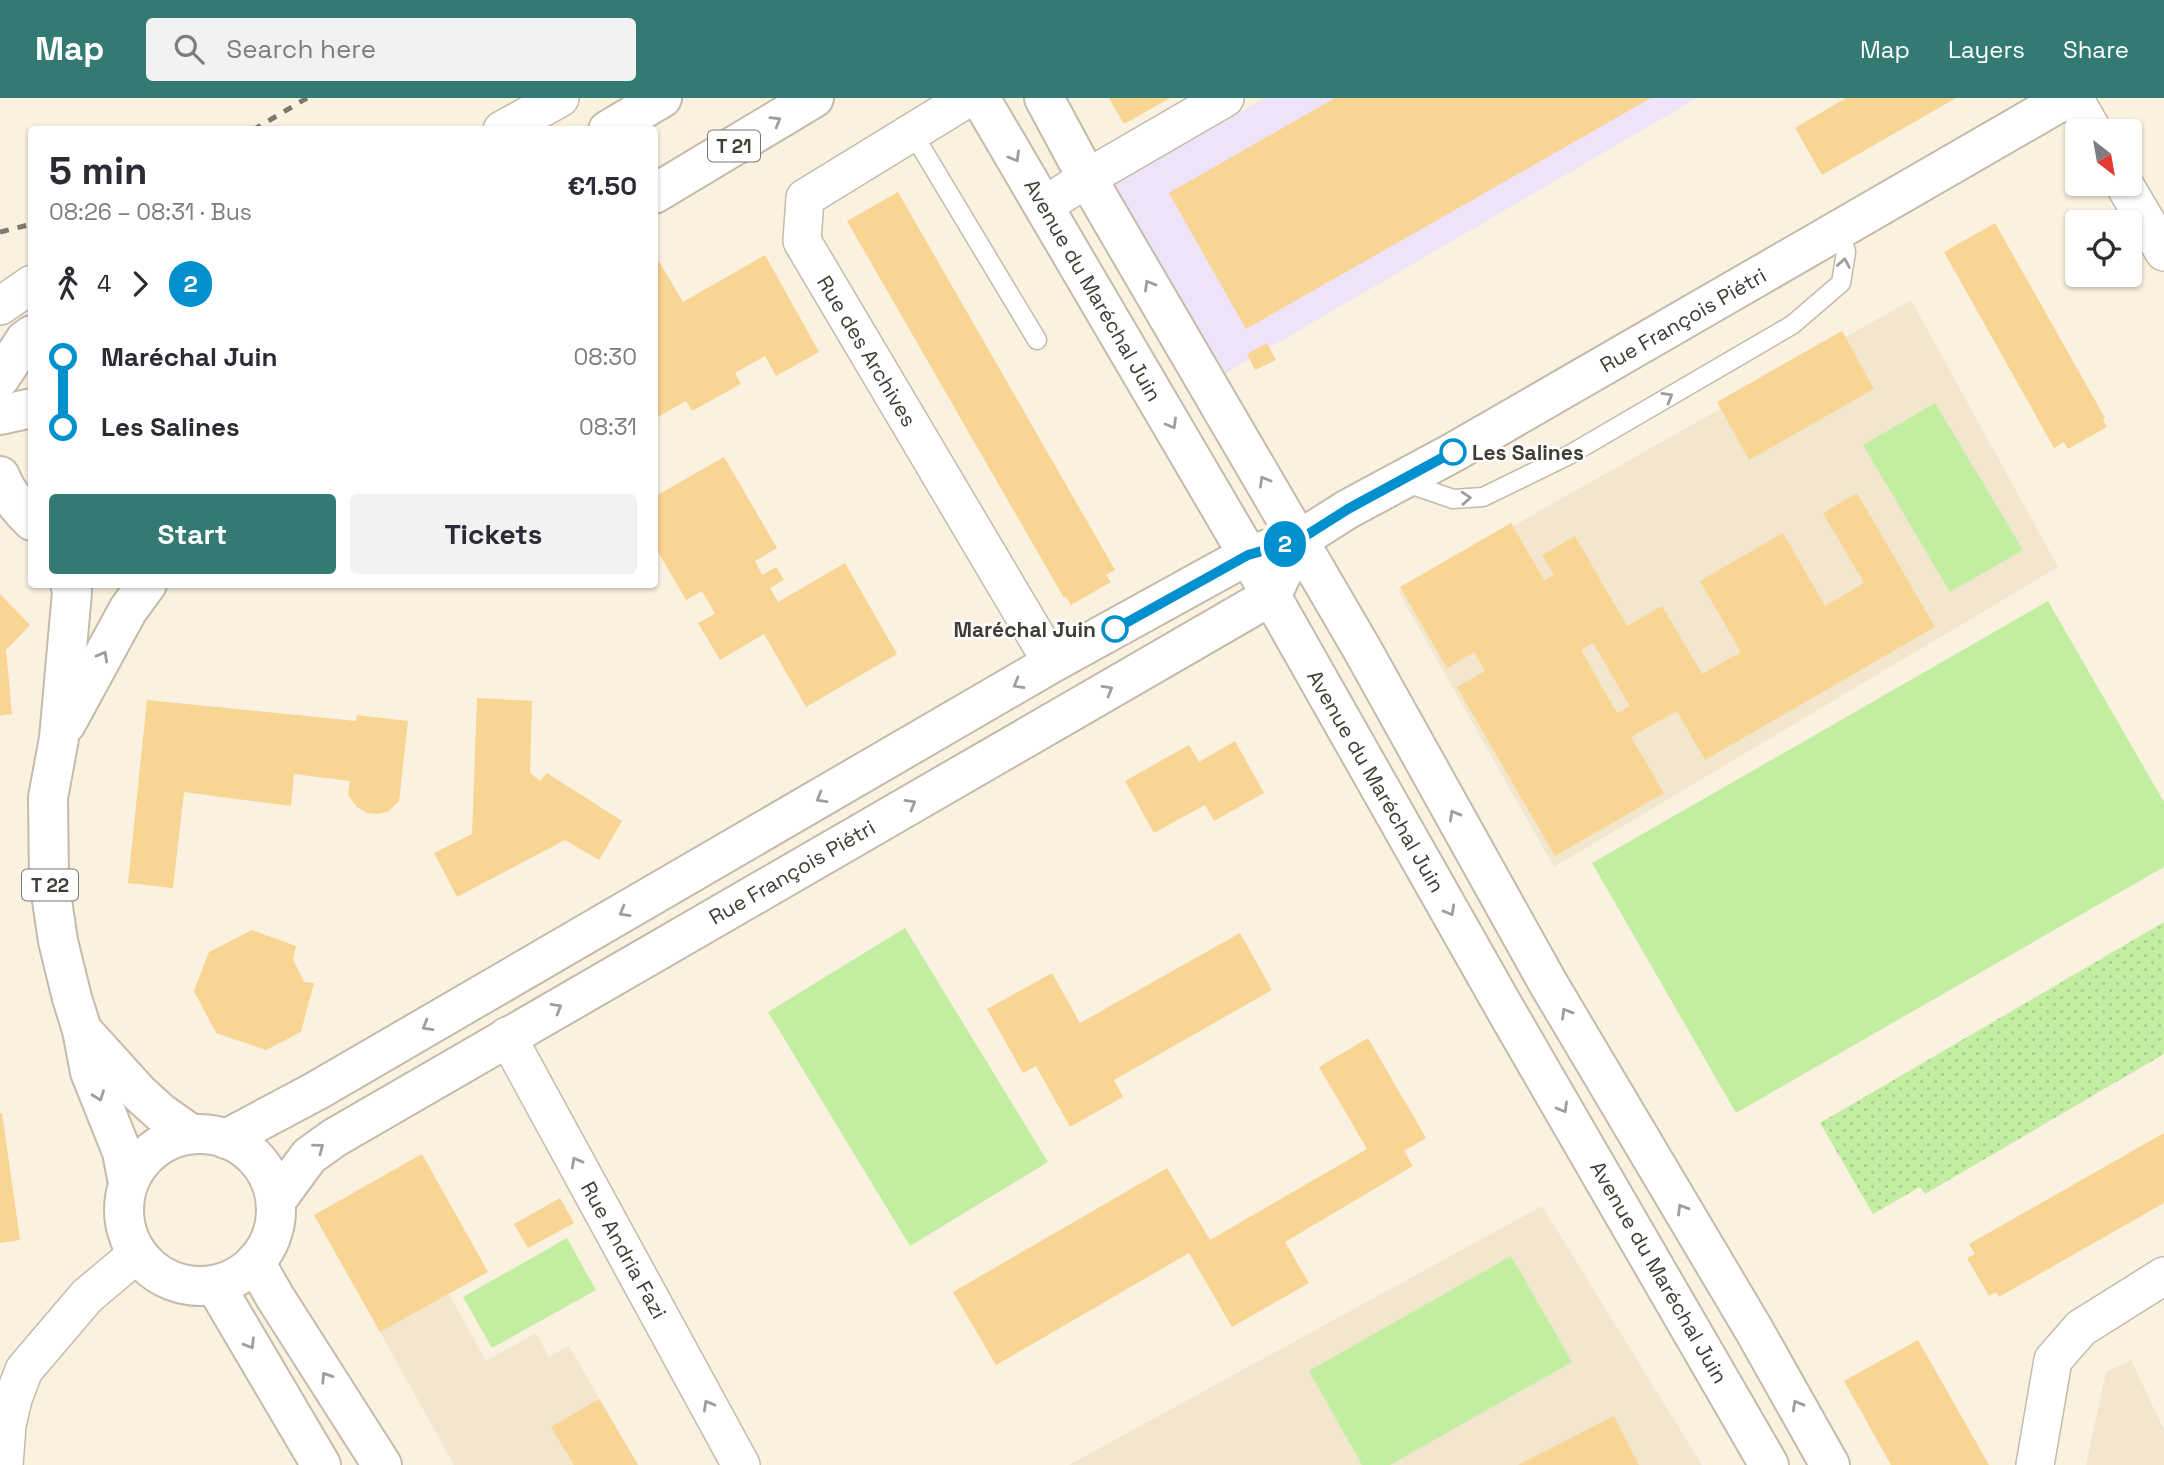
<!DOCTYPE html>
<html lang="en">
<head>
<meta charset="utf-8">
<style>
	:root { --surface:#fff; --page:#f2f2f3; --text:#2b2b33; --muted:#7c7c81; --accent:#337a72 }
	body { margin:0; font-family:"Space Grotesk",sans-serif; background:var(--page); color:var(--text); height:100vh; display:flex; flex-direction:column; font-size:26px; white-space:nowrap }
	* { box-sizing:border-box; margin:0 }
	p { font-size:23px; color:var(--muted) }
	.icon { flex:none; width:38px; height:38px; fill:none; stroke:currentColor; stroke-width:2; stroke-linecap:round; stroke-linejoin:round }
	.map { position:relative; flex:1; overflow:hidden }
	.side { position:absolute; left:28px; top:28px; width:630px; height:462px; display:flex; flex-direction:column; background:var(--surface); border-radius:7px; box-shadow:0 2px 5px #0004 }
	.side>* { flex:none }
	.badge { padding:0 14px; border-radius:23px; font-size:24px; line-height:46px }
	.needle { width:46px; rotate:149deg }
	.tools { position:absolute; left:2065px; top:21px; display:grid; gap:14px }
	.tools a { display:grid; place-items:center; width:77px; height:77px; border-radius:7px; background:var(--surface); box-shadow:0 2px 5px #0004; font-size:35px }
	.map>.badge { position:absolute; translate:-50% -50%; box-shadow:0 0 0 4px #fff }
	.legs { display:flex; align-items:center; gap:10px; height:77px; padding:0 21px; font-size:23px }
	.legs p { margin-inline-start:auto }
	.summary { display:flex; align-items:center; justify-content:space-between; height:119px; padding:0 21px }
	h1 { font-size:38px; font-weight:600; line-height:52px }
	.cta { display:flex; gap:14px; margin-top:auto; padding:14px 21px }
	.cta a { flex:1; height:80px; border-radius:7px; background:var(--accent); color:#fff; font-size:28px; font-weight:600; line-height:80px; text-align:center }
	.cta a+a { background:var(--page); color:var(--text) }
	ul { padding:0 21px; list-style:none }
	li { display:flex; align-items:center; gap:24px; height:70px; font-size:26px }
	li i { display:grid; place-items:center; width:10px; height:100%; margin:0 9px; background:currentColor }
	li i::after { content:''; width:18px; height:18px; margin:-9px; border:5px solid; border-radius:50%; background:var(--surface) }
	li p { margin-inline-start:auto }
	li:first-child i { background:linear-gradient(#0000 50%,currentColor 0) }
	li:last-child i { background:linear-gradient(currentColor 50%,#0000 0) }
	header { display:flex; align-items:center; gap:42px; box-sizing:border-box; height:98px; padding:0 35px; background:var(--accent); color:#fff }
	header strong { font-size:33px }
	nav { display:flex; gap:38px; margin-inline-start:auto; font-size:24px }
	.search { width:490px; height:63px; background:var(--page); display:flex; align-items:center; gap:18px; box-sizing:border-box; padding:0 24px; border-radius:7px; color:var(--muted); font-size:26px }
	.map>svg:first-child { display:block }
</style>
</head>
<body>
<header>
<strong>Map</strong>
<div class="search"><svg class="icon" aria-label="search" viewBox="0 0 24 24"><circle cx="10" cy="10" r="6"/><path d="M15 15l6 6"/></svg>Search here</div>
<nav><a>Map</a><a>Layers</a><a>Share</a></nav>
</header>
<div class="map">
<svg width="2164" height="1367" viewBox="0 0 2164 1367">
	<defs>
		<pattern id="park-dots" width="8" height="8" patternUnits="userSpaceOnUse" patternTransform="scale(1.75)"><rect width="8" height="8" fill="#c3eea2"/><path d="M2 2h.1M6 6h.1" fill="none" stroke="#a9cd8c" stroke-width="1.8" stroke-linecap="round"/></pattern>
	</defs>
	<rect width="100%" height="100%" fill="#faf1e0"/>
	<!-- commercial -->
	<polygon fill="#eee3f8" points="1265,0 1697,0 1226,275 1109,90"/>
	<!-- built -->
	<g fill="#f2e6ce">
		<polygon points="1911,202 2058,469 1554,769 1398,493 1720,311 1717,304 1842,233 1846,239"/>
		<polygon points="1542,1108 1702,1367 1069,1367"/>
		<polygon points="449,1196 486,1263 536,1235 549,1259 569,1248 638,1367 454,1367 380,1234"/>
		<polygon points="2131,1262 2164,1332 2164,1367 2086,1367 2106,1274"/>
	</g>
	<!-- park -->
	<polygon fill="url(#park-dots)" points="2164,824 2164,956 1925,1096 1920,1089 1873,1116 1820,1025"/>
	<!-- pitch -->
	<g fill="#c3eea2">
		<polygon points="1935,305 2023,452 1950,494 1863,347"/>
		<polygon points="2048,503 2164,704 2164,769 1736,1015 1592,765"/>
		<polygon points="905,830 1048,1064 910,1148 768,914"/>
		<polygon points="567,1140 596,1192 492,1250 463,1199"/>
		<polygon points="1511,1158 1572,1264 1390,1367 1362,1367 1309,1273"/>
	</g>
	<!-- building -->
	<g fill="#f8d592" fill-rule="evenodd">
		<polygon points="1109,0 1170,0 1124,26"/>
		<polygon points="1335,0 1651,0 1246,231 1169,95"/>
		<polygon points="1846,0 1956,0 1822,77 1795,30"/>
		<polygon points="898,94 1115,472 1106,477 1111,484 1071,507 1066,499 1064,500 847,123"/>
		<polygon points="1995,125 2105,320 2103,322 2107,329 2068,351 2064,344 2054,350 1944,154"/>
		<polygon points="654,155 683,204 765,157 819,254 776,278 765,258 735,275 741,286 692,313 686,303 654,321"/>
		<polygon points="1842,233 1874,291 1749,362 1717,304"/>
		<polygon points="1267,245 1276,262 1255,272 1247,256"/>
		<polygon points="724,359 777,450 755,463 762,477 776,469 784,482 770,490 778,504 845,465 897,556 806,609 764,536 720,562 698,525 715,516 702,493 686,502 654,447 654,399"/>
		<path d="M1857,395l78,134 -230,133 -28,-49 -46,26 33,56 -109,63 -98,-169 28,-16 -11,-19 -27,16 -47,-81 111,-64 33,57 10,-5 -12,-20 33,-19 52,90 35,-20 40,68 39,-22 -41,-71 83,-48 42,73 39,-23 -41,-70zM1593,545l37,63 -13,7 -36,-63z"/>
		<polygon points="0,496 30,527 6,552 12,616 0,618"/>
		<polygon points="477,600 532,603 530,675 540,683 547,675 622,723 599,762 565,742 457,799 434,755 472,736"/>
		<polygon points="147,602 356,623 357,617 408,623 399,703 389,713 378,716 367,715 357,709 348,697 350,683 294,676 291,708 184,694 173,790 128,785"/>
		<polygon points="1235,643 1264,695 1214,723 1205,707 1154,735 1125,683 1189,647 1199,664"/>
		<polygon points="252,832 296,848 293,861 304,884 314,885 301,934 266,952 216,935 194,893 209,854"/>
		<polygon points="1240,835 1272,892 1114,982 1123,999 1070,1029 1036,968 1023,975 987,911 1052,875 1080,925"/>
		<polygon points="1368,940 1426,1040 1404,1053 1413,1068 1285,1144 1309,1185 1232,1229 1189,1155 996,1267 953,1194 1167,1070 1210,1142 1367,1051 1319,969"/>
		<polygon points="0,1015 2,1015 20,1142 0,1145"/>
		<polygon points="2164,1035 2164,1105 1999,1199 1996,1194 1989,1198 1967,1160 1975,1156 1969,1146"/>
		<polygon points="422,1056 488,1174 380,1234 314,1117"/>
		<polygon points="560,1100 574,1125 528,1150 514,1126"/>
		<polygon points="1918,1242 1989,1367 1891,1367 1844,1283"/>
		<polygon points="599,1301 638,1367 574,1367 551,1329"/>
		<polygon points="1614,1318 1639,1367 1518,1367"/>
	</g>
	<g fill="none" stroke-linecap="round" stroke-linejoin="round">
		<defs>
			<g id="service">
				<polyline points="912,34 1037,242"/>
				<polyline points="1404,384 1453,401 1483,399 1569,357 1792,227 1841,185 1846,154 1840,132"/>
			</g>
			<g id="minor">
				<polyline points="968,0 805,100 802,143 1052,565"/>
				<polyline points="2074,0 2093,33"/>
				<polyline points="502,32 560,0"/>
				<polyline points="2124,86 2164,154"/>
				<polyline points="1044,108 1087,80 1225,0"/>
				<polyline points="0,208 32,186"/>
				<polyline points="507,938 741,1367"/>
				<polyline points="4,1367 7,1327 13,1301 24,1272 87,1198 137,1156"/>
				<polyline points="2035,1367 2053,1262 2081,1230 2164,1178"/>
			</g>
			<g id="tertiary">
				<polyline points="226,1041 316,993 1052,565 1248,457 1299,442 1348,411 1454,354 2067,0"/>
				<polyline points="276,1103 309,1058 334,1040 1271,498 1299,442"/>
			</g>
			<g id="secondary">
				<polyline points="980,0 1248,457 1504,909 1769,1367"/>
				<polyline points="1044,0 1087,80 1362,551 1548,885 1754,1232 1830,1367"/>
			</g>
			<g id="primary">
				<polyline points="608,32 662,0"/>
				<polyline points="654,96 814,0"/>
				<polyline points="0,280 25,242 32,237"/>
				<polyline points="0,317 32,310"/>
				<path d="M0,378c7,18 18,31 32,45"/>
				<polyline points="70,486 72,494 59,640 48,700 49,782 58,843 72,900 82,932 90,974 122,1054 128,1085"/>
				<polyline points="66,626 128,512 147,486"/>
				<polyline points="82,932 139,995 161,1015 191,1036"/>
				<circle cx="200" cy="1112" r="76"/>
				<polyline points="255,1164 275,1199 382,1367"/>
				<polyline points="215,1187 321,1367"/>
			</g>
		</defs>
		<!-- service casing -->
		<use href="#service" stroke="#c4bbab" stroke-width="21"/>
		<!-- minor casing -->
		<use href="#minor" stroke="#c4bbab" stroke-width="40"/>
		<!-- tertiary casing -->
		<use href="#tertiary" stroke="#c4bbab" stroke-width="42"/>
		<!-- secondary casing -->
		<use href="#secondary" stroke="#c4bbab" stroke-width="42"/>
		<!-- primary casing -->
		<use href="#primary" stroke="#c4bbab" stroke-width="42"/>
		<!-- service -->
		<use href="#service" stroke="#fff" stroke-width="18"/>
		<!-- minor -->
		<use href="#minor" stroke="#fff" stroke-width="37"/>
		<!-- tertiary -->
		<use href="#tertiary" stroke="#fff" stroke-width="38"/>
		<!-- secondary -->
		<use href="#secondary" stroke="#fff" stroke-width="38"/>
		<!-- primary -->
		<use href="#primary" stroke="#fff" stroke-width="38"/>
		<!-- rail -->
		<g stroke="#7e796f" stroke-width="5" stroke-dasharray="9 9" stroke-linecap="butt">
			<polyline points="253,32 307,0"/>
			<polyline points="0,134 32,126"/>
		</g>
	</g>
	<!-- one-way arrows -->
	<defs><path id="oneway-chevron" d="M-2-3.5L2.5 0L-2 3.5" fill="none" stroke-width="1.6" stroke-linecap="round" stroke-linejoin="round" transform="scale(1.75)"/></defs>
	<g stroke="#a09e9a">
		<use href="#oneway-chevron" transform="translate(776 23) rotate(-31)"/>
		<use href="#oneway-chevron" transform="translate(1015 59) rotate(60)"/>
		<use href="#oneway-chevron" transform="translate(1844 165) rotate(-80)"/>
		<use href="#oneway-chevron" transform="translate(1149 187) rotate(-120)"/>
		<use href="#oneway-chevron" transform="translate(1668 299) rotate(-30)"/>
		<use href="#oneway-chevron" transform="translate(1172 326) rotate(60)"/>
		<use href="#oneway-chevron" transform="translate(1264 383) rotate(-120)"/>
		<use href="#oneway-chevron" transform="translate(1466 400) rotate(-4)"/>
		<use href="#oneway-chevron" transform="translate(103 558) rotate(-61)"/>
		<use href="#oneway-chevron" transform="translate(1018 586) rotate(150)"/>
		<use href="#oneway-chevron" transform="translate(1108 592) rotate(-30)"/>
		<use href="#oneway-chevron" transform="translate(821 700) rotate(150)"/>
		<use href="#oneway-chevron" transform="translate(911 706) rotate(-30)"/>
		<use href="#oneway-chevron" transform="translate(1454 717) rotate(-119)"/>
		<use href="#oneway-chevron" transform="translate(1450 813) rotate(61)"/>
		<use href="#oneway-chevron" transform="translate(624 814) rotate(150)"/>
		<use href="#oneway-chevron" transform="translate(557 910) rotate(-30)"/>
		<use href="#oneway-chevron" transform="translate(1566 915) rotate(-121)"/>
		<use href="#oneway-chevron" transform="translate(427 928) rotate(150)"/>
		<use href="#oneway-chevron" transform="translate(99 998) rotate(70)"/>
		<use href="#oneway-chevron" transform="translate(1563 1010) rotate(60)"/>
		<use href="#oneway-chevron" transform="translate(319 1050) rotate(-37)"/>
		<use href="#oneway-chevron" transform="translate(576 1064) rotate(-119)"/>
		<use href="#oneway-chevron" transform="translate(1682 1111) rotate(-121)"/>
		<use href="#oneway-chevron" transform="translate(250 1246) rotate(59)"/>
		<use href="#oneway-chevron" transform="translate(326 1279) rotate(-123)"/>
		<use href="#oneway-chevron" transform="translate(708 1307) rotate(-119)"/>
		<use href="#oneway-chevron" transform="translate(1797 1307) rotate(-119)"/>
	</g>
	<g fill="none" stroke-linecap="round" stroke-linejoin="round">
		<defs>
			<polyline id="line-1" points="1115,531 1248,457 1299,442 1348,411 1453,354"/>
		</defs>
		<!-- line-1 casing -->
		<use href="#line-1" stroke="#fff" stroke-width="16"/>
		<!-- line-1 -->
		<use href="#line-1" stroke="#0090cd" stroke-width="10"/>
	</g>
	<!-- markers -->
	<g fill="#fff" stroke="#0090cd" stroke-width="3.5">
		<circle cx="1453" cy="354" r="12"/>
		<circle cx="1115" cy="531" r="12"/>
	</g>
	<g text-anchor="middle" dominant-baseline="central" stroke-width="5" stroke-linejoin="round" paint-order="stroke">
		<!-- shield labels -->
		<g fill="#fff" stroke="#797672" stroke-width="2">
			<rect x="708" y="32.5" width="52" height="31" rx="5"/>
			<rect x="22" y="771.5" width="56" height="31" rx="5"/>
		</g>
		<g font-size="19" font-weight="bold" fill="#403c36">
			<text x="734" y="48">T 21</text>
			<text x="50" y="787">T 22</text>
		</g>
		<!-- street labels -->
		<g font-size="21" fill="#403c36" stroke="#fff">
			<text transform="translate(1093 192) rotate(60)">Avenue du Maréchal Juin</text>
			<text transform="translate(1683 222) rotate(-30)">Rue François Piétri</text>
			<text transform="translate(867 253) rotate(59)">Rue des Archives</text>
			<text transform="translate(1376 683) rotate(60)">Avenue du Maréchal Juin</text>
			<text transform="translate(792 774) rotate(-30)">Rue François Piétri</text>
			<text transform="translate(624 1152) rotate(61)">Rue Andria Fazi</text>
			<text transform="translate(1659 1174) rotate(60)">Avenue du Maréchal Juin</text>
		</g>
		<!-- stop labels -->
		<g font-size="21" font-weight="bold" fill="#403c36" stroke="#fff" text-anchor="start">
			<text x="1472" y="354">Les Salines</text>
			<text x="1096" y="531" text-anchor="end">Maréchal Juin</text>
		</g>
	</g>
</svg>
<div class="tools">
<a><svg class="needle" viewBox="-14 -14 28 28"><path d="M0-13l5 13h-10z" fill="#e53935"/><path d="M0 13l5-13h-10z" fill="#7c7c81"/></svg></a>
<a><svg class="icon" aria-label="locate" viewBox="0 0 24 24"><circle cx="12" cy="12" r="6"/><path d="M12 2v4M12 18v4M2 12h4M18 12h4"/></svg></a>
</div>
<b class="badge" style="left:1285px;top:446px;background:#0090cd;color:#fff">2</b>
<section class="side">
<div class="summary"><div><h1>5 min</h1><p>08:26 – 08:31 · Bus</p></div><b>€1.50</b></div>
<div class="legs"><svg class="icon" aria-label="walk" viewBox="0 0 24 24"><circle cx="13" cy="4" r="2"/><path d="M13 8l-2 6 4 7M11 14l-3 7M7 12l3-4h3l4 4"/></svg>4<svg class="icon" aria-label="forward" viewBox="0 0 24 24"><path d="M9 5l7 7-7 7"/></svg><b class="badge" style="background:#0090cd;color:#fff">2</b></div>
<ul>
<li><i style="color:#0090cd"></i><b>Maréchal Juin</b><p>08:30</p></li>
<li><i style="color:#0090cd"></i><b>Les Salines</b><p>08:31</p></li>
</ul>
<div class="cta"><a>Start</a><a>Tickets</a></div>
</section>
</div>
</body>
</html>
